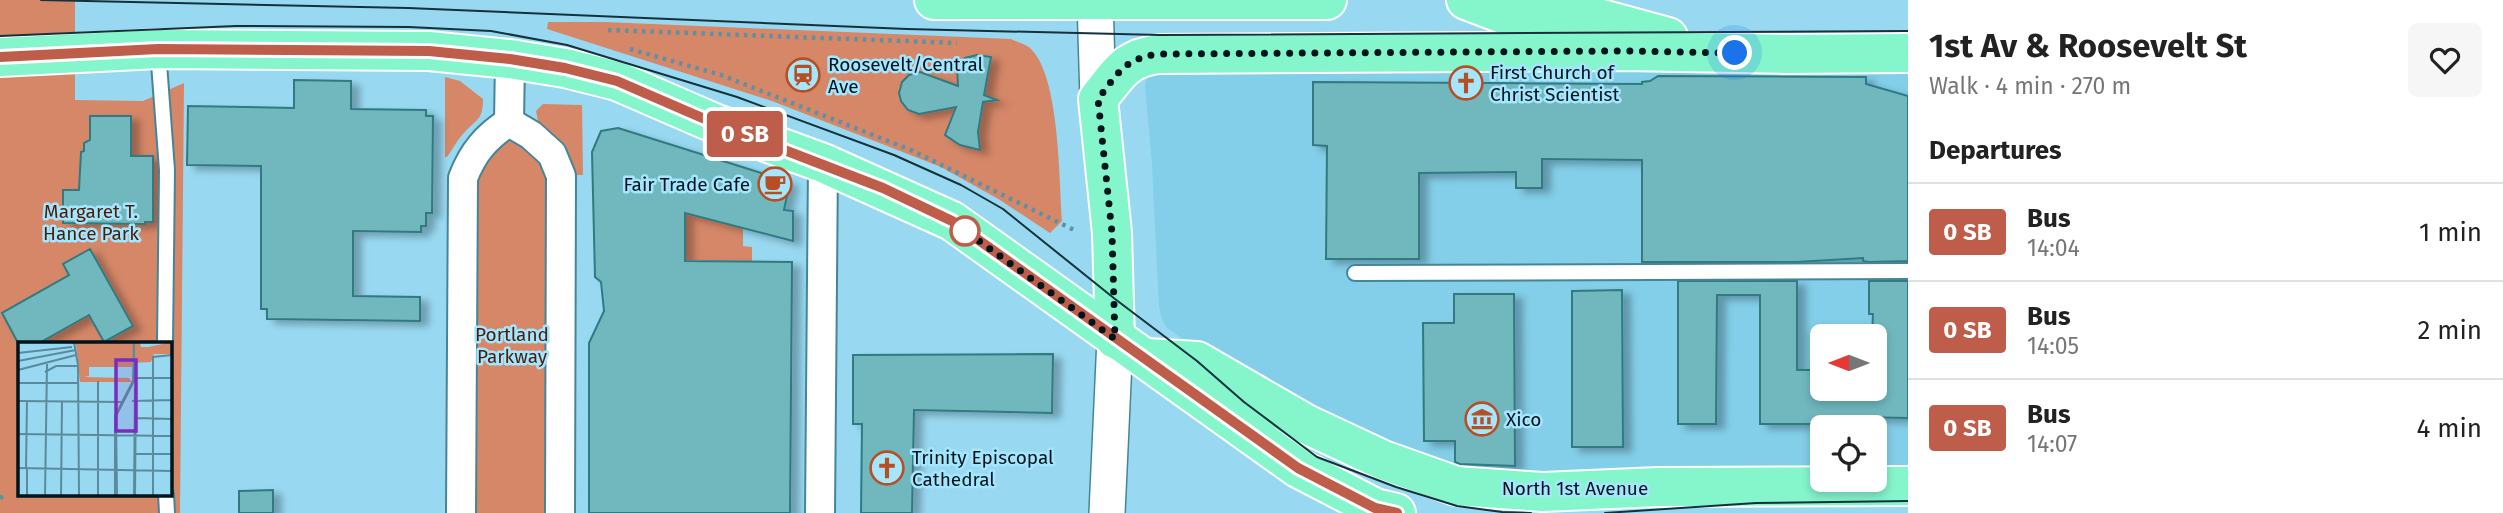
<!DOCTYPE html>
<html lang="en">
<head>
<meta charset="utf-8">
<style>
	:root { --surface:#fff; --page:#f6f6f6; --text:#222; --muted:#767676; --line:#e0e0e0 }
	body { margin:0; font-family:"Fira Sans",sans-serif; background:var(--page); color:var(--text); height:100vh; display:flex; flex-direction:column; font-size:26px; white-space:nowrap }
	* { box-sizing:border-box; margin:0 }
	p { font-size:23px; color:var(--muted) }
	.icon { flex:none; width:38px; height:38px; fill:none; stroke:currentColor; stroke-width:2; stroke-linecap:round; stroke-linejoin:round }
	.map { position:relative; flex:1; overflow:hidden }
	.side { display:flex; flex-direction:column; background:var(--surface); width:595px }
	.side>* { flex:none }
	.badge { padding:0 14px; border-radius:5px; font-size:24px; line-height:46px }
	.needle { width:46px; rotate:270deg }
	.fabs { position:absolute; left:1810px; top:324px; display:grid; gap:14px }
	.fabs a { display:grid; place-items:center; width:77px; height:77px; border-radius:10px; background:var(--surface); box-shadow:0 4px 10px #0003; font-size:35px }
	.you { position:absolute; width:35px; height:35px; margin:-18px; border:5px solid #fff; border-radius:50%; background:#1a73e8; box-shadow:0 0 0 10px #1a73e833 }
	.map>.badge { position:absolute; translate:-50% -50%; box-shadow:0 0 0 4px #fff }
	h2 { padding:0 21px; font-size:26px; line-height:63px }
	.round { display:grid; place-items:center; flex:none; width:74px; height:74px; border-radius:10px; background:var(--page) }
	.head { display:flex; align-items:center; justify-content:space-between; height:119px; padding:0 21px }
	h1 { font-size:33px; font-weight:700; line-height:52px }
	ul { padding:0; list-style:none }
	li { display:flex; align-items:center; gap:21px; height:98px; padding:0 21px; border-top:2px solid var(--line) }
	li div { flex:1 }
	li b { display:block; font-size:26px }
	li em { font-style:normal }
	li .badge { min-width:77px; font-weight:700; text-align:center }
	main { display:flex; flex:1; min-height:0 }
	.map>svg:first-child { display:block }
</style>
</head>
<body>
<main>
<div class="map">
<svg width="1908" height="513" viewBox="0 0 1908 513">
	<defs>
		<filter id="shadow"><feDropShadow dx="8" dy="4.5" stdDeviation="3.5" flood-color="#0004"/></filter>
	</defs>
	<rect width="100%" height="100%" fill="#98d9f1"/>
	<!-- built -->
	<path fill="#83cee8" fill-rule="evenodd" d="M1908,60v415h-34v-48h-52v48h-341l-95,-24 -179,-95 -41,-29 -4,-8 -3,-12 -7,-143 -7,-79 2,-7 8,-8zM1822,336h52v52h-52z"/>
	<!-- green -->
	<g fill="#d58768" fill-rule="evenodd">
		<path d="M0,0h75v100l68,1 41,-18 -4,430h-180zM19,343h151v151h-151z"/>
		<path d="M548,22h57l406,17c6,3 15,5 19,9 30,27 29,133 32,173l-12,12 -50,-33 -59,-33 -169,-66 -225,-72z"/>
		<path d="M445,77l15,4 23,18c0,22 -7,20 -19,34 -7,7 -11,16 -17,24h-2z"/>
		<polygon points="543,104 582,105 583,175 574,175 539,126 536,111"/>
		<polygon points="512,141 524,142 551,170 549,513 474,513 475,176 495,145"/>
		<polygon points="677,211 743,228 743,246 752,247 752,261 685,260"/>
	</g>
	<!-- building -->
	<g fill="#70b8be" stroke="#307a80" stroke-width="2" filter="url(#shadow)">
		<polygon points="977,55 991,57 984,95 997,100 983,102 978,132 980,150 960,145 945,135 956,107 919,114 908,110 901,101 899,93 902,82 909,75 920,72 958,86 957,64 965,58"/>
		<polygon points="1658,76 1866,77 1866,84 1908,96 1908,261 1869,262 1863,261 1863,258 1797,262 1642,262 1642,160 1542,159 1542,188 1516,188 1516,172 1419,173 1419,259 1326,259 1327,146 1313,145 1313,82 1642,84 1642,82 1650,81"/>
		<polygon points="294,80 351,81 351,109 426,110 426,116 433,116 432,213 426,213 426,226 421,226 421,232 353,231 353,296 420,297 420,321 267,319 267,309 261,309 261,166 187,165 188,106 294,108"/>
		<polygon points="90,116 131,116 131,156 153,156 153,222 145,222 145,224 63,223 63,190 79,190 81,152 84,151 84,143 90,140"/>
		<polygon points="618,128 790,182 784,210 793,211 793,241 685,213 685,261 792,262 790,513 589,513 589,343 604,311 601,282 595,277 592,152 601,131"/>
		<polygon points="90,249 133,326 104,342 89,315 39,343 18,343 2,313 69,275 63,264"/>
		<polygon points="1678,281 1797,281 1797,370 1822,370 1822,388 1874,388 1874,336 1872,336 1873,314 1869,314 1869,281 1908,281 1908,418 1858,417 1858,424 1760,424 1760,295 1717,295 1716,424 1678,424"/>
		<polygon points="1622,290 1623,447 1572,447 1572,291"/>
		<polygon points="1454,294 1514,294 1515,466 1460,464 1455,462 1455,441 1424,441 1423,323 1454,323"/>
		<polygon points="1053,354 1052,413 914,410 912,513 861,513 862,424 853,424 853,355"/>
		<polygon points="273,490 273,513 239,513 239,491"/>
	</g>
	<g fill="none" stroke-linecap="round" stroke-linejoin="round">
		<defs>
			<g id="service">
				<polyline points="158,50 167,170 165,343"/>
				<polyline points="1355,273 1908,271"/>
				<polyline points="166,494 167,513"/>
			</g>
			<g id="minor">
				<polyline points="509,122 531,135 552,154 561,176 560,513"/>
				<polyline points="509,122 510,59"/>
				<path d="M461,513l2,-335c10,-26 23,-41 46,-56"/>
				<polyline points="820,513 823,163"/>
			</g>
			<g id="tertiary">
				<polyline points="1095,0 1098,99"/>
				<polyline points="1107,513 1115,339"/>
			</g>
			<g id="primary">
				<polyline points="934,0 1327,0"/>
				<polyline points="1466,0 1503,14 1598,18 1668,37"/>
				<polyline points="0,57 158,49 429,51 510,59 565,68 617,81 714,123 823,163 952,221 1298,468 1375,508 1396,513"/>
				<path d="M1115,339l-3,-106 -14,-134c20,-25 27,-41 61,-45l465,-3 163,3 121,-1"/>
				<polyline points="1146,358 1197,361 1306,424 1383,460 1456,486 1543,492 1658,487 1908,486"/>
			</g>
		</defs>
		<!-- service casing -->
		<use href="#service" stroke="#45859a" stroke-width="18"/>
		<!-- minor casing -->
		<use href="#minor" stroke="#45859a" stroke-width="32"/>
		<!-- tertiary casing -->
		<use href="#tertiary" stroke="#45859a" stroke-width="38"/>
		<!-- primary casing -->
		<use href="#primary" stroke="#fff" stroke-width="42"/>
		<!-- path -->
		<g stroke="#6091a3" stroke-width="4.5" stroke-dasharray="3.5 5" stroke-linecap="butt">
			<polyline points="608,30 957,43"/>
			<polyline points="630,49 721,75 911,150 1076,231"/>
			<polyline points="0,498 6,495"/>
		</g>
		<!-- service -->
		<use href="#service" stroke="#fff" stroke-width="14"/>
		<!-- minor -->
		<use href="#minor" stroke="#fff" stroke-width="28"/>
		<!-- tertiary -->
		<use href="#tertiary" stroke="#fff" stroke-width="35"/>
		<!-- primary -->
		<use href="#primary" stroke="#85f5cc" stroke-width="38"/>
		<!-- tram -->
		<g stroke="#16313b" stroke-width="2">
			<polyline points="41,0 408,8 907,29 1160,35 1908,31"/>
			<polyline points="0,36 236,26 409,27 491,31 567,45 737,97 894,155 961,185 1003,209 1115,299 1197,361 1244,402 1317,457 1396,487 1457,506 1502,512 1531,513"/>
			<polyline points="1605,513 1756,503 1908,501"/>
		</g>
	</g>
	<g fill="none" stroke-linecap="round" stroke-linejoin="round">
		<defs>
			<polyline id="line" points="0,57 158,49 429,51 510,59 565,68 617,81 714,123 883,188 952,221 1298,468 1375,508 1397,513"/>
		</defs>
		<!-- line casing -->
		<use href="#line" stroke="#fff" stroke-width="16"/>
		<!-- line -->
		<use href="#line" stroke="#be5d49" stroke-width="10"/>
		<!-- walk -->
		<path stroke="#00141c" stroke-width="7" stroke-dasharray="0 12.6" d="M965,231l-8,-6 158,114 -3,-106 -14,-134c20,-26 27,-41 61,-45l465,-3 111,2"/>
	</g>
	<!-- icons -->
	<defs>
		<symbol id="station-ring" viewBox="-11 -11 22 22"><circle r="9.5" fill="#a5e6fe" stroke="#b65022" stroke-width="1.5"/><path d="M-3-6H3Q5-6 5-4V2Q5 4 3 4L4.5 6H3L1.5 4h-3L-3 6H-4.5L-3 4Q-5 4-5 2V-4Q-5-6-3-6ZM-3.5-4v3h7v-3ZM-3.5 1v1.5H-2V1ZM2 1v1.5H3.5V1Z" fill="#b65022"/></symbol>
		<symbol id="church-ring" viewBox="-11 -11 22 22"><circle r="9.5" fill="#a5e6fe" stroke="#b65022" stroke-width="1.5"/><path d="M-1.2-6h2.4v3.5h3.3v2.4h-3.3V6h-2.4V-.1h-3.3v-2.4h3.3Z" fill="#b65022"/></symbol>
		<symbol id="cafe-ring" viewBox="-11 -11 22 22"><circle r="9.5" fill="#a5e6fe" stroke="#b65022" stroke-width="1.5"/><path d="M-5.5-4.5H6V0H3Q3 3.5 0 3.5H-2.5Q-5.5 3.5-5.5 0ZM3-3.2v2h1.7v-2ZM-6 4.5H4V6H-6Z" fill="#b65022"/></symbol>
		<symbol id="museum-ring" viewBox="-11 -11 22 22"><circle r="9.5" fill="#a5e6fe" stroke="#b65022" stroke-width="1.5"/><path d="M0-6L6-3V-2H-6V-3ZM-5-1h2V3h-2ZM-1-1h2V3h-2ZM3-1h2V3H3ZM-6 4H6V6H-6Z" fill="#b65022"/></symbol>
	</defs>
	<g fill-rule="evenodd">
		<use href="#station-ring" x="784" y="56" width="38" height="38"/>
		<use href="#church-ring" x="1447" y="64" width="38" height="38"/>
		<use href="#cafe-ring" x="756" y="165" width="38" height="38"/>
		<use href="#museum-ring" x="1463" y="400" width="38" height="38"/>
		<use href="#church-ring" x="868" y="449" width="38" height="38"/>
	</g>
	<!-- markers -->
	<circle fill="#fff" stroke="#be5d49" stroke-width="3.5" cx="965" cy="231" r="14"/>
	<g text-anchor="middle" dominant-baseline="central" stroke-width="5" stroke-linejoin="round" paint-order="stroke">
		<!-- poi labels -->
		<g font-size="19" fill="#00141c" stroke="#a5e6fe" text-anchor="start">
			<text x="828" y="64">Roosevelt/Central<tspan x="828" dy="22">Ave</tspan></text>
			<text x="1490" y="72">First Church of<tspan x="1490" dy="22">Christ Scientist</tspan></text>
			<text x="750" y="184" text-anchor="end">Fair Trade Cafe</text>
			<text x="1506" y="419">Xico</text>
			<text x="912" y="457">Trinity Episcopal<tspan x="912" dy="22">Cathedral</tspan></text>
		</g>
		<!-- park labels -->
		<g font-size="19" fill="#491e0b" stroke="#a5e6fe">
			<text x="91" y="211">Margaret T.<tspan x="91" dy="22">Hance Park</tspan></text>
			<text x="512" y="334">Portland<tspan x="512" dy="22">Parkway</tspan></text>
		</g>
		<!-- street labels -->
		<g font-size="19" fill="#00141c" stroke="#a5e6fe">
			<text x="1575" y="488">North 1st Avenue</text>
		</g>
	</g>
	<!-- overview -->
	<g transform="translate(18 342)">
		<rect width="154" height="154" fill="#98d9f1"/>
		<path d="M48,0h74l1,5h7l24,-5v12h-18l-3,8 -19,1v4h-43v9l-5,1 45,1 3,4h-52l-4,-37z" fill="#d58768"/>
		<path fill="none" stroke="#5b8a9c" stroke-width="2" d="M56,0l4,23 1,131M0,11l54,-6M0,19l58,-11M0,28l58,-15M27,30l11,-6h22M118,36h36M0,41h60M0,59l104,1M114,59l40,-1M118,76l36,1M0,92l154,2M118,112h36M0,126l154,3M8,126l1,-67M9,126v28M27,154l2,-132M43,154l1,-95M80,154v-115M97,154v-80l18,-35 1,-39M99,154l-1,-80 18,-35v-39M116,154l1,-108M117,154l1,-117M135,154v-139l19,-2M154,154v-124"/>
		<path fill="#7b2cbf" fill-opacity="0.15" stroke="#7b2cbf" stroke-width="3.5" d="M98,18h20v71h-20z"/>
		<rect width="154" height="154" fill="none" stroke="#00141c" stroke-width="3.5"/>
	</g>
</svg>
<div class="fabs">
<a><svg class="needle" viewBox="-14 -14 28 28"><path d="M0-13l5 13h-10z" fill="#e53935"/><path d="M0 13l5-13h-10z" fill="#767676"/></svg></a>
<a><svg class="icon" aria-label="locate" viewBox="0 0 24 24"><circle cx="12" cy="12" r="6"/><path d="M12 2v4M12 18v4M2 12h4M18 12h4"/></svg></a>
</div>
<div class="you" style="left:1735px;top:53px"></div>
<b class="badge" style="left:745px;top:134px;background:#be5d49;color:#fff">0 SB</b>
</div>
<section class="side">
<div class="head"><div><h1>1st Av &amp; Roosevelt St</h1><p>Walk · 4 min · 270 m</p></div><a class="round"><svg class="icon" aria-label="heart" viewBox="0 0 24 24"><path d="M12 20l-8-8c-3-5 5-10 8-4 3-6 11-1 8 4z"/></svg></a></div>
<h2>Departures</h2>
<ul>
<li><span class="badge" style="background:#be5d49;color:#fff">0 SB</span><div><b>Bus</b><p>14:04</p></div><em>1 min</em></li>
<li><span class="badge" style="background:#be5d49;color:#fff">0 SB</span><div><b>Bus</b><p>14:05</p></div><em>2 min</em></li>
<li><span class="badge" style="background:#be5d49;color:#fff">0 SB</span><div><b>Bus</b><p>14:07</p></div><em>4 min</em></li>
</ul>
</section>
</main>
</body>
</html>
